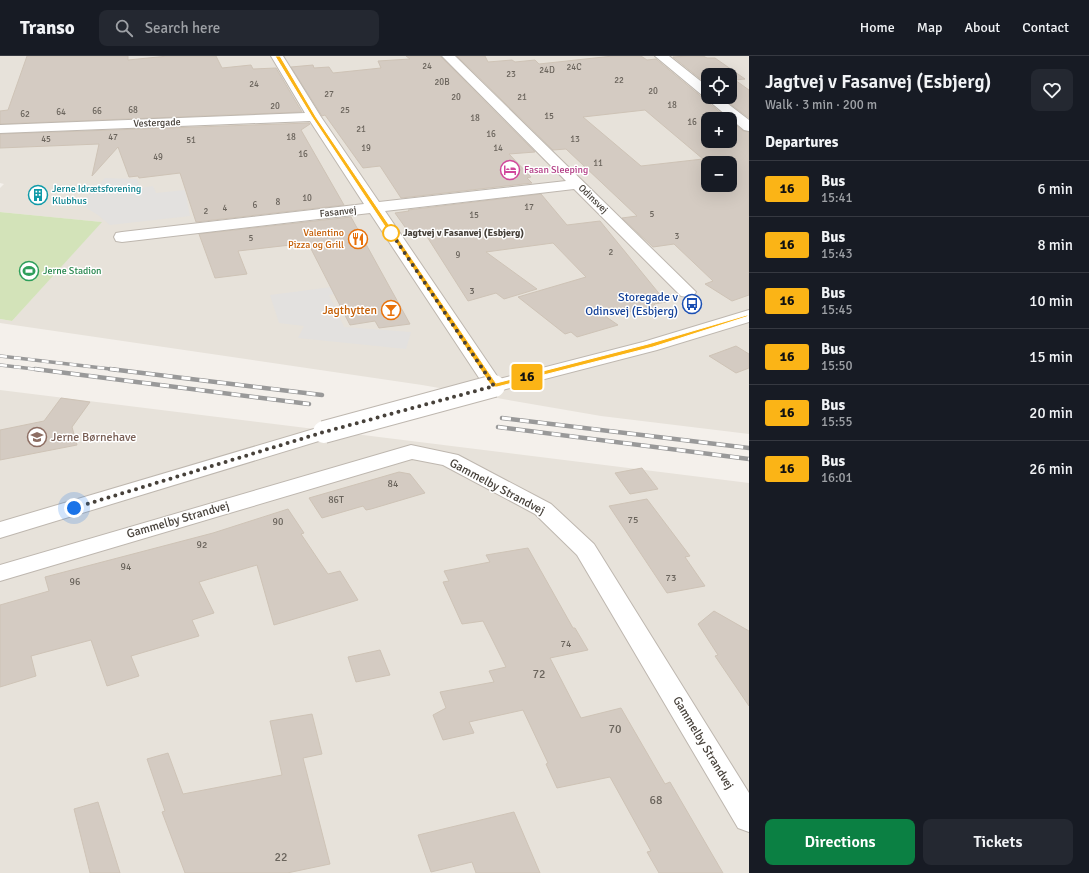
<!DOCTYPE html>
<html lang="en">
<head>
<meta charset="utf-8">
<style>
	:root { --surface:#171b24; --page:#242831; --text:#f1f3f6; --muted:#9ea1a6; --line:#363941; --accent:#0b8043 }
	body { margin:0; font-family:Signika,sans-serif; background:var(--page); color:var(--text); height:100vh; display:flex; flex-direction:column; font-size:15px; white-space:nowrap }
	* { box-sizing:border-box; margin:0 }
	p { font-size:13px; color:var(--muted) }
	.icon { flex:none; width:22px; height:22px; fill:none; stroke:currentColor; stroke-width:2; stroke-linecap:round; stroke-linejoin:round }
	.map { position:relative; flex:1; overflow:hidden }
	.panel { display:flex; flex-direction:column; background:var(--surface); width:340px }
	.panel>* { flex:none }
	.badge { padding:0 8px; border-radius:3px; font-size:14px; line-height:26px }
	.controls { position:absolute; left:701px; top:12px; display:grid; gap:8px }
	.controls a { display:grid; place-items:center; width:36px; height:36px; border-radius:8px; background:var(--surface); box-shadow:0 4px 16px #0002; font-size:20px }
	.you { position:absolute; width:20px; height:20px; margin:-10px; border:3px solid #fff; border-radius:50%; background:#1a73e8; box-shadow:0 0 0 6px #1a73e833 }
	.map>.badge { position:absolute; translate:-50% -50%; box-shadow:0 0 0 2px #fff }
	h2 { padding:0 16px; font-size:15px; line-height:36px }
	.round { display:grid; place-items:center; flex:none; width:42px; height:42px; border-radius:8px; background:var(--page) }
	.head { display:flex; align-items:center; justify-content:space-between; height:68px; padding:0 16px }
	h1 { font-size:19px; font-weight:600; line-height:30px }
	.button { display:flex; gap:8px; margin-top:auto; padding:8px 16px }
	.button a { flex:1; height:46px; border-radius:8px; background:var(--accent); color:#fff; font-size:16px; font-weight:600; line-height:46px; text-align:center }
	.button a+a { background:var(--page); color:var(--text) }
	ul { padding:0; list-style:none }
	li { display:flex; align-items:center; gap:12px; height:56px; padding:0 16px; border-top:1px solid var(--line) }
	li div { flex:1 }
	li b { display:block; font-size:15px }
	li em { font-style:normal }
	li .badge { min-width:44px; font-weight:700; text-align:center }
	header { display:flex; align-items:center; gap:24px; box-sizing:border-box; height:56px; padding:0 20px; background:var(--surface); border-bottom:1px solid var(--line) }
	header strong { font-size:19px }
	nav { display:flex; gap:22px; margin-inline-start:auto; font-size:14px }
	.search { width:280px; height:36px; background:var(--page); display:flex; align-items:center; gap:10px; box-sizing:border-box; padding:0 14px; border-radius:8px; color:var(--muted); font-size:15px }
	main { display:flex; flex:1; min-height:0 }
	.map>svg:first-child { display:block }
</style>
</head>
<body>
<header>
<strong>Transo</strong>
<div class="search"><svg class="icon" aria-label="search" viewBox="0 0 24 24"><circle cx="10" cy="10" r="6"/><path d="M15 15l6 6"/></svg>Search here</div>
<nav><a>Home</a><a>Map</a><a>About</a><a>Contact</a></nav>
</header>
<main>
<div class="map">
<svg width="749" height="817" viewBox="0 0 749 817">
	<rect width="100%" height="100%" fill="#f4f0eb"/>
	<!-- residential -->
	<g fill="#e7e2da" fill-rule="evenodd">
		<path d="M0,0h749v378l-148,-18 -179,-31 -422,-62v-4l12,2 89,-99 -101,-10v-24l4,-4 -4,-1zM708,19h22v22h-22zM708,63h22v22h-22zM708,107h22v22h-22z"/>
		<polygon points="0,334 749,427 749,817 0,817"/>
	</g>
	<!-- green -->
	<polygon fill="#d3e3b9" points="0,156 102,166 12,265 0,263"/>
	<!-- parking -->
	<g fill="#e3e1df">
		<polygon points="105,122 137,123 140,132 153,130 156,137 185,134 190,160 110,169 98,159 80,148"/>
		<polygon points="347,229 349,236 329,239 344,271 411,276 406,293 298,282 304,270 279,267 270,239"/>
	</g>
	<!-- building -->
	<g fill="#d4cbc2" stroke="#cec3b6" fill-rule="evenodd">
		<polygon points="27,0 128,0 128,4 168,0 216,0 222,12 251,9 253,13 276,12 302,56 0,68 0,55 8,54"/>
		<polygon points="406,0 440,0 535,96 509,98 531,121 527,122 532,127 401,142 380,110 363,112 325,59 322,60 291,11 313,9 314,12 329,11 333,17 381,12 378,5 410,3"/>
		<path d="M457,0h28l3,6 24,-2 3,2 20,-2 4,4 74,-8h28l6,4 9,-1 72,60h-20v22h22v-21l13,11 6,1v163l-17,6 -27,-17 8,-3 -39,-37 -21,3 -31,-29 15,-2 -71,-67 -13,1zM645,54l7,6 51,43 -62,7 -58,-49zM708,107h22v22h-22z"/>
		<polygon points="689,0 703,0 707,2 715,2 745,23 735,24 749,34 749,62 721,41 730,41 730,19 708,19 708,29 673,1"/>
		<polygon points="309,67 310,68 301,74 344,149 196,166 180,117 139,122 138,120 129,121 118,91 92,120 99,88 0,92 0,78"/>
		<polygon points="541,138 567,169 600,165 666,246 654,248 657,251 605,260 618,269 577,281 571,276 565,278 518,241 586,221 553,187 486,196 537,233 504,243 496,237 468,245 424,176 410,178 395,157 409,155 408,154"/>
		<polygon points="351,161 410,268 379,272 375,265 350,269 308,187 238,195 247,218 215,222 199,178"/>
		<polygon points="736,290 749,298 749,312 736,317 709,300"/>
		<polygon points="61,342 90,346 72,371 77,389 0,404 0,374 44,365"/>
		<polygon points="642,412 658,433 630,438 615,417"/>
		<polygon points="399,416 410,418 425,437 371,453 366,454 363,450 322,462 309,442"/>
		<polygon points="647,443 690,500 685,501 705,530 667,537 609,450"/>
		<polygon points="288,453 304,477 301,478 328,518 340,515 358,544 274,569 257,509 199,526 214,557 192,564 199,580 131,600 139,620 107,630 91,584 31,600 36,620 0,631 0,549 49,535 45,521 213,477"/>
		<polygon points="528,492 573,572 575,572 588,594 550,602 581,662 621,652 665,728 670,726 723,817 659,817 647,796 651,795 610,721 557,732 546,708 548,707 523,654 469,666 474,677 443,684 433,659 446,652 440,636 494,626 489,615 506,611 483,565 462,568 443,526 449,525 444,515 490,506 486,499"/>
		<polygon points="714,555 749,575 749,650 715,600 718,599 698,568"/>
		<polygon points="380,594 390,619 356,626 348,601"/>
		<polygon points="312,658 322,698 303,702 330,808 287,817 185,817 162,756 165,755 147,703 168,697 183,738 282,719 270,665"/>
		<polygon points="98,746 120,817 90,817 74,753"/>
		<polygon points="514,756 540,817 476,817 472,806 431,816 418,779"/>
	</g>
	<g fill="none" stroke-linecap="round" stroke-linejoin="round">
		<defs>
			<g id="minor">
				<polygon points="271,0 283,0 321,61 379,146 566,125 442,0 455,0 696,236 693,240 687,241 681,240 574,133 385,155 499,323 643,286 749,254 749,266 657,294 494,336 487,334 370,157 122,186 116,185 114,181 116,177 122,176 364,148 310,65 0,77 0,69 305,57"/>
				<polygon points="655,0 669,0 708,31 708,41 719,41 749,64 749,75 744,74"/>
				<polygon points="324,370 332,371 335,376 332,381 0,482 0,466"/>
				<polygon points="411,389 458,399 551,448 594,488 749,737 749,776 738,772 577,499 535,458 443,409 412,403 0,525 0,509"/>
			</g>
		</defs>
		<!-- minor casing -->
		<use href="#minor" stroke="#beb7af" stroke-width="2"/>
		<!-- minor -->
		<use href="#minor" fill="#fff" fill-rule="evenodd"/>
		<defs>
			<g id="rail-far1">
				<polyline points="0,300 119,314"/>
				<polyline points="0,309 42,314"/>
			</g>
			<g id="rail">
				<polyline points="35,313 309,348"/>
				<polyline points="110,313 322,339"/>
				<polyline points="502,362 749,392"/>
				<polyline points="498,371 749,403"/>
			</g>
		</defs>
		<!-- rail-far1 casing -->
		<use href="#rail-far1" stroke="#999" stroke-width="3.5"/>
		<!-- rail casing -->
		<use href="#rail" stroke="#999" stroke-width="4.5"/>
		<!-- rail-far1 -->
		<use href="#rail-far1" stroke="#fff" stroke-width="2.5" stroke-dasharray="7" stroke-linecap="butt"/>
		<!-- rail -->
		<use href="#rail" stroke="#fff" stroke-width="3" stroke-dasharray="9" stroke-linecap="butt"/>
		<defs>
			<polyline id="minor-bridge" points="324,376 494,330"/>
		</defs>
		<!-- minor-bridge casing -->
		<use href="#minor-bridge" stroke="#beb7af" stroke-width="24" stroke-linecap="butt"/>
		<!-- minor-bridge -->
		<use href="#minor-bridge" stroke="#fff" stroke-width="22"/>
	</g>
	<!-- line -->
	<polygon fill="#fbb416" stroke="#fff" points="275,0 280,0 316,61 496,327 648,288 747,259 749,260 653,291 497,331 492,331 312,61"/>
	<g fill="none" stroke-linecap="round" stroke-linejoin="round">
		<!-- walk -->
		<polyline stroke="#47413a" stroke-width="4" stroke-dasharray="0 7.2" points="74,452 324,376 494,330 390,175 391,177"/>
	</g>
	<!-- icons -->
	<defs>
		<symbol id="hotel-ring" viewBox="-11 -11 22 22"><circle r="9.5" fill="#fff" stroke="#d1479c" stroke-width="1.5"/><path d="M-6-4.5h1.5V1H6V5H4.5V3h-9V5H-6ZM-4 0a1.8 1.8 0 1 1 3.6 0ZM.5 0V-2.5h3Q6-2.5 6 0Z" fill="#d1479c"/></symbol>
		<symbol id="building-ring" viewBox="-11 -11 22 22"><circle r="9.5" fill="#fff" stroke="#0f9aa8" stroke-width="1.5"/><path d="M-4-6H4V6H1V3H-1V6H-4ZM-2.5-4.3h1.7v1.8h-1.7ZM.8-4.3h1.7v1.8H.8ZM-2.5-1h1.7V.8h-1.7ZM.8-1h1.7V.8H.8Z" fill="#0f9aa8"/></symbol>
		<symbol id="restaurant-ring" viewBox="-11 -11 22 22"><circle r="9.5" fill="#fff" stroke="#e8710a" stroke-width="1.5"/><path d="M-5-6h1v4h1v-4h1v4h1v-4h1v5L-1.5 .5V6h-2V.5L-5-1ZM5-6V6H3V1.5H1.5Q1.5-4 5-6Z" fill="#e8710a"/></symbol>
		<symbol id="stadium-ring" viewBox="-11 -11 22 22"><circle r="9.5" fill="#fff" stroke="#2e9e5b" stroke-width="1.5"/><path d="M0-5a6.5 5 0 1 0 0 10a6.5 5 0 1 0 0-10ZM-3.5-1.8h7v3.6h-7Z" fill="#2e9e5b"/></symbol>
		<symbol id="bus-ring" viewBox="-11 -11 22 22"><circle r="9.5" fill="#fff" stroke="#1a4fb4" stroke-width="1.5"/><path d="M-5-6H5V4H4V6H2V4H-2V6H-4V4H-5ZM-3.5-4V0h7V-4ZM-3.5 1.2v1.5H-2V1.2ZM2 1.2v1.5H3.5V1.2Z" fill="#1a4fb4"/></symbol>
		<symbol id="bar-ring" viewBox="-11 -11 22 22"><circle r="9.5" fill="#fff" stroke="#e8710a" stroke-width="1.5"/><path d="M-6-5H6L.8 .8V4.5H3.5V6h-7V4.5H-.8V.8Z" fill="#e8710a"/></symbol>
		<symbol id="school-ring" viewBox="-11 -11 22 22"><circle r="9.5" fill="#fff" stroke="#8d6e63" stroke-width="1.5"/><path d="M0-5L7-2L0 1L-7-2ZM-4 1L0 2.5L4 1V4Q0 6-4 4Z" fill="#8d6e63"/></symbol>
	</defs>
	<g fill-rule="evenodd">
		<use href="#hotel-ring" x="499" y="103" width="22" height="22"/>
		<use href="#building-ring" x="27" y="128" width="22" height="22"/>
		<use href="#restaurant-ring" x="347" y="172" width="22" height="22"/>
		<use href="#stadium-ring" x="18" y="204" width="22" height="22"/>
		<use href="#bus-ring" x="681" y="237" width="22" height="22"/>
		<use href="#bar-ring" x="380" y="243" width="22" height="22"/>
		<use href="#school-ring" x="26" y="370" width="22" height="22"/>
	</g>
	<!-- markers -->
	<circle fill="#fff" stroke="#fbb416" stroke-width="2" cx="391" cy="177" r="8"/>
	<g text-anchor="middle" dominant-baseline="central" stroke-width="3" stroke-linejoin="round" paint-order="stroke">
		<!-- far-number labels -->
		<g font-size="9" fill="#6a645c">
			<text x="427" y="10">24</text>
			<text x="574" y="11">24C</text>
			<text x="547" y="14">24D</text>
			<text x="511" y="18">23</text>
			<text x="619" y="24">22</text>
			<text x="442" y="26">20B</text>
			<text x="254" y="28">24</text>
			<text x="653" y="35">20</text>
			<text x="329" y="38">27</text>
			<text x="456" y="41">20</text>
			<text x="522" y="41">21</text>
			<text x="672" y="49">18</text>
			<text x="275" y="50">20</text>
			<text x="133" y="54">68</text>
			<text x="345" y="54">25</text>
			<text x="97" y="55">66</text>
			<text x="61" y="56">64</text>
			<text x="25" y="58">62</text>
			<text x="549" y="60">15</text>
			<text x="475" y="62">18</text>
			<text x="692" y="66">16</text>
			<text x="361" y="73">21</text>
			<text x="491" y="78">16</text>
			<text x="113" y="81">47</text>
			<text x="291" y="81">18</text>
			<text x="46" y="83">45</text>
			<text x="575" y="83">13</text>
			<text x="191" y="84">51</text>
			<text x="366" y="92">19</text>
			<text x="498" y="92">14</text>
			<text x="303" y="98">16</text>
			<text x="158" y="101">49</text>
			<text x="598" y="107">11</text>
			<text x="307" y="142">10</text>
			<text x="278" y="146">8</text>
			<text x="255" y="149">6</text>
			<text x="529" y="151">17</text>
			<text x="225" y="152">4</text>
			<text x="206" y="155">2</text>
			<text x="652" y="158">5</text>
			<text x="474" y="159">15</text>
			<text x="677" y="180">3</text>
			<text x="251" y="182">5</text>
			<text x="611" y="196">2</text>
			<text x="458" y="199">9</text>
		</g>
		<!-- far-street labels -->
		<g font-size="10" fill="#47413a" stroke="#fff">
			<text transform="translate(157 67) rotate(-2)">Vestergade</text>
			<text transform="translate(593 143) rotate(44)">Odinsvej</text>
			<text transform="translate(338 156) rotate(-6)">Fasanvej</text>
		</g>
		<!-- far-hotel labels -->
		<g font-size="10" fill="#b23c85" stroke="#fff" text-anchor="start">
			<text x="524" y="114">Fasan Sleeping</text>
		</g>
		<!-- far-culture labels -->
		<g font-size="10" fill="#0d838f" stroke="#fff" text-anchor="start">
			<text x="52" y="133">Jerne Idrætsforening<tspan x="52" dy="12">Klubhus</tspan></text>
		</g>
		<!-- far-food labels -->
		<g font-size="10" fill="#c56008" stroke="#fff" text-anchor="end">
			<text x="344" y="177">Valentino<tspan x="344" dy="12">Pizza og Grill</tspan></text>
		</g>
		<!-- far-stop labels -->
		<g font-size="10" font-weight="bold" fill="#47413a" stroke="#fff" text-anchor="start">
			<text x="403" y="177">Jagtvej v Fasanvej (Esbjerg)</text>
		</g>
		<!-- far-leisure labels -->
		<g font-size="10" fill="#27864d" stroke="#fff" text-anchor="start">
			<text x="43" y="215">Jerne Stadion</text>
		</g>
		<!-- number labels -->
		<g font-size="10" fill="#6a645c">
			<text x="472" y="235">3</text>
			<text x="393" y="428">84</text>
			<text x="336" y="444">86T</text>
			<text x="633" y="464">75</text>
			<text x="278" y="466">90</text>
			<text x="202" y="489">92</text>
			<text x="126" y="511">94</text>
			<text x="671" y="522">73</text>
			<text x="75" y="526">96</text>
			<text x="566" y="588">74</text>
		</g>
		<!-- transit labels -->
		<g font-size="12" fill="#164399" stroke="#fff" text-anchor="end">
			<text x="678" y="241">Storegade v<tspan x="678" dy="14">Odinsvej (Esbjerg)</tspan></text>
		</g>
		<!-- food labels -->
		<g font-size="12" fill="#c56008" stroke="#fff" text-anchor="end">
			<text x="377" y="254">Jagthytten</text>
		</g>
		<!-- education labels -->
		<g font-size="12" fill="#785e54" stroke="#fff" text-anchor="start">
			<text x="51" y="381">Jerne Børnehave</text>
		</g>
		<!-- street labels -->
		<g font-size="12" fill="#47413a" stroke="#fff">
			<text transform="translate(497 431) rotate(28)">Gammelby Strandvej</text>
			<text transform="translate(178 464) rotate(-16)">Gammelby Strandvej</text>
			<text transform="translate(703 687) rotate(59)">Gammelby Strandvej</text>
		</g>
		<!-- near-number labels -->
		<g font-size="12" fill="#6a645c">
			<text x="539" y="618">72</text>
			<text x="615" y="673">70</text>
			<text x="656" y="744">68</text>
			<text x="281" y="801">22</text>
		</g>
	</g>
</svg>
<div class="controls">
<a><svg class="icon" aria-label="locate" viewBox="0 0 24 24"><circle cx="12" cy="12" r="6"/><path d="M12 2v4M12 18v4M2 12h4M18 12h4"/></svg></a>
<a>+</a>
<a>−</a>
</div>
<div class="you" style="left:74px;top:452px"></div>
<b class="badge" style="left:527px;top:321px;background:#fbb416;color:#111">16</b>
</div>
<section class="panel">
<div class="head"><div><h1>Jagtvej v Fasanvej (Esbjerg)</h1><p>Walk · 3 min · 200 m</p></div><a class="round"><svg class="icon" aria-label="heart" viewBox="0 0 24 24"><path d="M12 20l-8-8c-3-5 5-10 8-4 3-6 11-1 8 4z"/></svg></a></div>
<h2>Departures</h2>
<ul>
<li><span class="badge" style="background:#fbb416;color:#111">16</span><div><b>Bus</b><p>15:41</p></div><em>6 min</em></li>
<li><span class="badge" style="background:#fbb416;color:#111">16</span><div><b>Bus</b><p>15:43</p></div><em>8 min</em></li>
<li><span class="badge" style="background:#fbb416;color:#111">16</span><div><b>Bus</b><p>15:45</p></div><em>10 min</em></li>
<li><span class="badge" style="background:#fbb416;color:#111">16</span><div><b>Bus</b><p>15:50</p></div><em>15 min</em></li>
<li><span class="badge" style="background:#fbb416;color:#111">16</span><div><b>Bus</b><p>15:55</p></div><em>20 min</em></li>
<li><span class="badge" style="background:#fbb416;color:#111">16</span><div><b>Bus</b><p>16:01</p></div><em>26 min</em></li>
</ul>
<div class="button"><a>Directions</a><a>Tickets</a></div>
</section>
</main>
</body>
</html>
